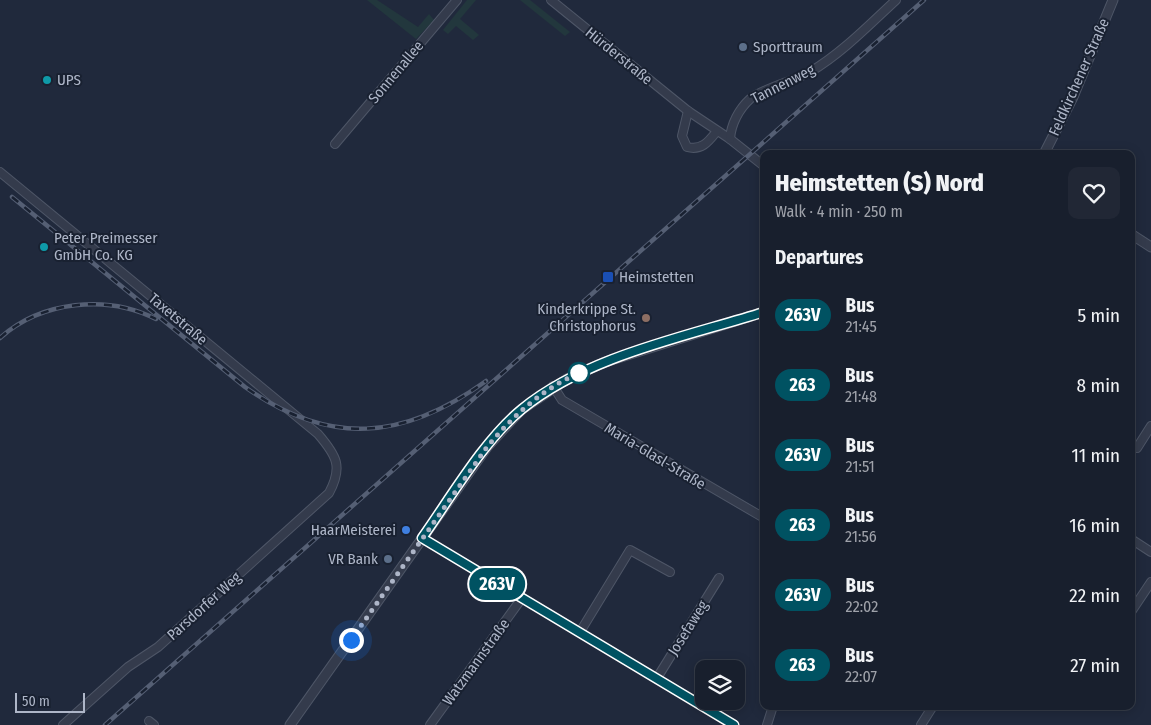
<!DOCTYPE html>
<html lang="en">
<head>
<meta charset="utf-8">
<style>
	:root { --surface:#181f2d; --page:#212735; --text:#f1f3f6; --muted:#9fa2aa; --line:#363d49 }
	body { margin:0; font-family:"Fira Sans Condensed",sans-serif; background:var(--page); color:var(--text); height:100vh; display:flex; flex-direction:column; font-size:19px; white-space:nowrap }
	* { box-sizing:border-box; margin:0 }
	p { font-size:16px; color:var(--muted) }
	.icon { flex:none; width:28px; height:28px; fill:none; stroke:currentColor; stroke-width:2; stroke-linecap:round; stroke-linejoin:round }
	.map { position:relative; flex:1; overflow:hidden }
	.drawer { position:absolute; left:760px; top:150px; width:375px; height:560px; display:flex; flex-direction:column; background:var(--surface); border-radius:10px; box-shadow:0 2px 12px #0003,0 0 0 1px var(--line) }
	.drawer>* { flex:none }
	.badge { padding:0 10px; border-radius:16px; font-size:18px; line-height:32px }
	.controls { position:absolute; left:695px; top:660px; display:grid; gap:10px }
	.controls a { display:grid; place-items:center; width:50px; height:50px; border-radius:10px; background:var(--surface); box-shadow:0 2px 12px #0003,0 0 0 1px var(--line); font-size:25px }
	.scale { position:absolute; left:15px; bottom:12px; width:70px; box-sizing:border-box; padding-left:5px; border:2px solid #aeb6c8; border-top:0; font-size:14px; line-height:18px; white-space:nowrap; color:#aeb6c8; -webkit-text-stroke:4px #192131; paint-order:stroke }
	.you { position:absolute; width:25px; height:25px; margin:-12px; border:4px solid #fff; border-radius:50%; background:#1a73e8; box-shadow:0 0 0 8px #1a73e833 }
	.map>.badge { position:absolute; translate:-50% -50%; box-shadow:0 0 0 2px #fff }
	h2 { padding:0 15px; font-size:19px; line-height:45px }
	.round { display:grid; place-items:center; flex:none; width:52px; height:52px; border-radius:10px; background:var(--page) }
	.headline { display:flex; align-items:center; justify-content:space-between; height:85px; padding:0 15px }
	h1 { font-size:24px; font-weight:800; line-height:38px }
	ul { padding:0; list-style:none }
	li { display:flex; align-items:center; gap:15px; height:70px; padding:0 15px }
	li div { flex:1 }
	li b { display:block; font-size:19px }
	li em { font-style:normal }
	li .badge { min-width:55px; font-weight:700; text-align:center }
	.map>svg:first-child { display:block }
</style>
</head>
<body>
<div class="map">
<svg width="1151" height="725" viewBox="0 0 1151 725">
	<rect width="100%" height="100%" fill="#20293c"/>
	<!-- green -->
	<g fill="#22373d">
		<polygon points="367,0 377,0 418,27 429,14 434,20 416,39"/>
		<polygon points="467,0 476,0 460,19 479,35 473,40 456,26 448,34 443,30"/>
		<polygon points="520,0 530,0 570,32 565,36"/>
	</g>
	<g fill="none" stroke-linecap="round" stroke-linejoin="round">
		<defs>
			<g id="minor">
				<polyline points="551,0 688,111 730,139 764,166"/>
				<path d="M688,111l-6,25 5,11c15,4 22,-6 30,-16"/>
				<path d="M730,139c1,-15 9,-30 20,-40 13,-11 44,-18 60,-27 32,-19 59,-47 86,-72"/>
				<polyline points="335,144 457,0"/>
				<path d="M0,172l318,262c19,22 25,33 11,59l-171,154 -30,20 -65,58"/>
				<polyline points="553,386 562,400 764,518"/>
				<polyline points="1137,448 1151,426"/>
				<polyline points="422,538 734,725"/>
				<polyline points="1131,539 1151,552"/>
				<polyline points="1131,612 1151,582"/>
				<polyline points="580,632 630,550 670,572"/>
				<polyline points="657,678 719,578"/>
				<polyline points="149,721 154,725"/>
				<polyline points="430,725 522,598"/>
				<polyline points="767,725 773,706"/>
				<polyline points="921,725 933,706"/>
			</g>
			<g id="tertiary">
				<polyline points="1044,154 1073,97 1113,0"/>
				<polyline points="1131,234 1151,247"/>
				<polyline points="290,725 487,447 521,410 567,379 605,362 764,312"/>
			</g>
		</defs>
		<!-- minor casing -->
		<use href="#minor" stroke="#4e5667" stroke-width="10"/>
		<!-- tertiary casing -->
		<use href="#tertiary" stroke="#4e5667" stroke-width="11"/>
		<!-- minor -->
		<use href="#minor" stroke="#343b4c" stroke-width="8"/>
		<!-- tertiary -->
		<use href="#tertiary" stroke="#343b4c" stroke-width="9"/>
		<defs>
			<g id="rail">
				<path d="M12,197l233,190c85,60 159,53 241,-6"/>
				<path d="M0,338c41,-37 107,-44 156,-19"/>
				<polyline points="105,725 924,0"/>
			</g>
		</defs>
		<!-- rail casing -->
		<use href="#rail" stroke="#555f74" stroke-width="4.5"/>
		<!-- rail -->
		<use href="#rail" stroke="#192131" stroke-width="2.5" stroke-dasharray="8" stroke-linecap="butt"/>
	</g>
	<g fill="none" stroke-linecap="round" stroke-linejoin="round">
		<defs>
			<path id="line" d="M734,725l-312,-187c29,-41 62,-98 100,-129 65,-53 163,-72 242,-97"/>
		</defs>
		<!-- line casing -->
		<use href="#line" stroke="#fff" stroke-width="11"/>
		<!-- line -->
		<use href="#line" stroke="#005262" stroke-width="8"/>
		<!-- walk -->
		<path stroke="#aeb6c8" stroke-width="5" stroke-dasharray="0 9" d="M351,640l136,-193c26,-31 55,-58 92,-74"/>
	</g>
	<!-- markers -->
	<g fill="#5c6f8a" stroke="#192131" stroke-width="2">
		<circle cx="743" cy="47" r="5"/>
		<circle cx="388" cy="559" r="5"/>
	</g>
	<g fill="#0f9aa8" stroke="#192131" stroke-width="2">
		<circle cx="47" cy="80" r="5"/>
		<circle cx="44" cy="247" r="5"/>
	</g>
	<rect fill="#1a4fb4" stroke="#192131" stroke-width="2" x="602" y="271" width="12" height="12" rx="2.5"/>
	<circle fill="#8d6e63" stroke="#192131" stroke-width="2" cx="646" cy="318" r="5"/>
	<circle fill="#fff" stroke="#005262" stroke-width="2.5" cx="579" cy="373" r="10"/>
	<circle fill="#3f7fe0" stroke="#192131" stroke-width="2" cx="406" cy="530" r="5"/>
	<g text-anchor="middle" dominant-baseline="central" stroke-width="4" stroke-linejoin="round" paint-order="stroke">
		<!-- poi labels -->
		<g font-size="15" fill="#aeb6c8" stroke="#192131" text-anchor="start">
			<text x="753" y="47">Sporttraum</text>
			<text x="57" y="80">UPS</text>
			<text x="54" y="238">Peter Preimesser<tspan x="54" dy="17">GmbH Co. KG</tspan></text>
			<text x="619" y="277">Heimstetten</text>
			<text x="636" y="309" text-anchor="end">Kinderkrippe St.<tspan x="636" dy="17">Christophorus</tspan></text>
			<text x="396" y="530" text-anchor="end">HaarMeisterei</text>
			<text x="378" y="559" text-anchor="end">VR Bank</text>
		</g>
		<!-- street labels -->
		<g font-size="15" fill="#aeb6c8" stroke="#192131">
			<text transform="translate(619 56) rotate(39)">Hürderstraße</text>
			<text transform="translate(396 72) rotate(-50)">Sonnenallee</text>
			<text transform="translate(1079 77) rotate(-66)">Feldkirchener Straße</text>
			<text transform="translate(783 84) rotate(-27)">Tannenweg</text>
			<text transform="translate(178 319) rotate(40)">Taxetstraße</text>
			<text transform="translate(655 456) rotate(31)">Maria-Glasl-Straße</text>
			<text transform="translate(204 606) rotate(-42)">Parsdorfer Weg</text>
			<text transform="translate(688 628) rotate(-58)">Josefaweg</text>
			<text transform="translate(476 662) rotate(-54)">Watzmannstraße</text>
		</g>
	</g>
</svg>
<div class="controls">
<a><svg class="icon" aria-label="layers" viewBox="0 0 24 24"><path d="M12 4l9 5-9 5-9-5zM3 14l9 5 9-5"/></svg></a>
</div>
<div class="scale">50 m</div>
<div class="you" style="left:351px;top:640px"></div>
<b class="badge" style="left:497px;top:584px;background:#005262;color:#fff">263V</b>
<section class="drawer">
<div class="headline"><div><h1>Heimstetten (S) Nord</h1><p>Walk · 4 min · 250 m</p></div><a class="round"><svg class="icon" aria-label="heart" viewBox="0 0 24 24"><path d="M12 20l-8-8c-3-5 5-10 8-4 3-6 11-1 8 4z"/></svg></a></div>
<h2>Departures</h2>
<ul>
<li><span class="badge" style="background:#005262;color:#fff">263V</span><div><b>Bus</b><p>21:45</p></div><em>5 min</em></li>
<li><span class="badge" style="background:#005262;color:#fff">263</span><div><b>Bus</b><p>21:48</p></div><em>8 min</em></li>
<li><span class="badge" style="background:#005262;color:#fff">263V</span><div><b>Bus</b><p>21:51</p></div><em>11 min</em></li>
<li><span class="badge" style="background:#005262;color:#fff">263</span><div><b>Bus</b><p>21:56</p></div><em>16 min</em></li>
<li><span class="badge" style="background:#005262;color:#fff">263V</span><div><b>Bus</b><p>22:02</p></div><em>22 min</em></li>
<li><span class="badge" style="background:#005262;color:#fff">263</span><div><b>Bus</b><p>22:07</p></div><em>27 min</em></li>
</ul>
</section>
</div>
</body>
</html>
